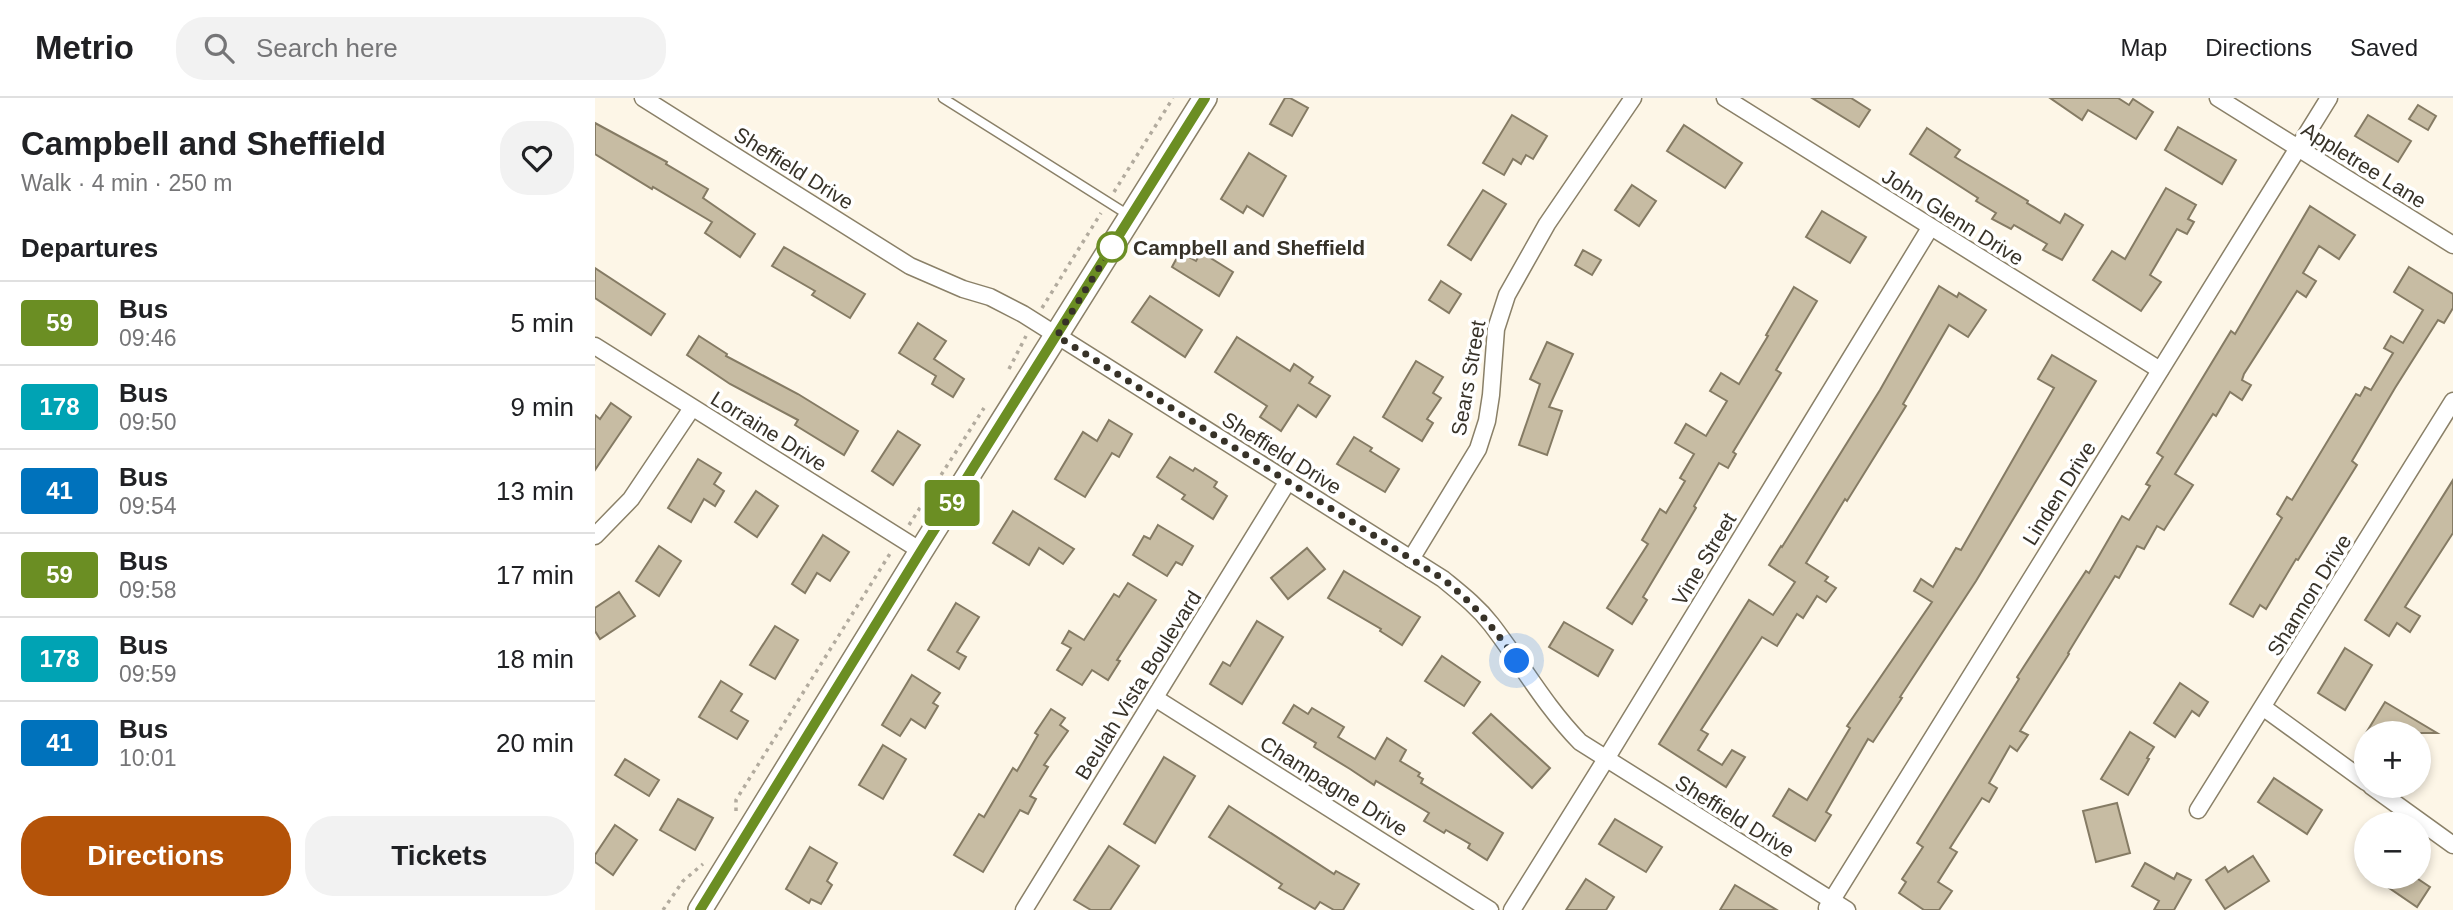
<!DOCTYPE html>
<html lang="en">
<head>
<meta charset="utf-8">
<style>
	:root { --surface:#fff; --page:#f2f2f2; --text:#202124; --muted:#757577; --line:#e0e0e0; --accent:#b45309 }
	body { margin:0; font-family:Helvetica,sans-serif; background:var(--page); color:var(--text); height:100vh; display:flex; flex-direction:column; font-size:26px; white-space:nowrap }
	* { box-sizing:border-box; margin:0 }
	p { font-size:23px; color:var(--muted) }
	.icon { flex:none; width:38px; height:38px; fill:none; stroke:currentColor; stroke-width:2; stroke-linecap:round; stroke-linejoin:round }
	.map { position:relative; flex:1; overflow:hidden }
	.panel { display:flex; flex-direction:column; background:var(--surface); width:595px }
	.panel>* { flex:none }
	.badge { padding:0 14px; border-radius:5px; font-size:24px; line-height:46px }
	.fabs { position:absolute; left:1759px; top:623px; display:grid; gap:14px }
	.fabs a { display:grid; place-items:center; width:77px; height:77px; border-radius:50%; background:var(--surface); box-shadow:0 4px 10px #0003; font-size:35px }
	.you { position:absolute; width:35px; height:35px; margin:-18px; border:5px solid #fff; border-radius:50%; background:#1a73e8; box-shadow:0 0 0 10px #1a73e833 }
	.map>.badge { position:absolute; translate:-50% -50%; box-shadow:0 0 0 4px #fff }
	h2 { padding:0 21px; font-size:26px; line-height:63px }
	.round { display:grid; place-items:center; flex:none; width:74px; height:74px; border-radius:28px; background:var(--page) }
	.head { display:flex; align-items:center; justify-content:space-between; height:119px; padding:0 21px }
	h1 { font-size:33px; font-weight:700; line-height:52px }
	.cta { display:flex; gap:14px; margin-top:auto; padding:14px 21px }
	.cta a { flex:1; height:80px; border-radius:28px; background:var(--accent); color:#fff; font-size:28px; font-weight:700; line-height:80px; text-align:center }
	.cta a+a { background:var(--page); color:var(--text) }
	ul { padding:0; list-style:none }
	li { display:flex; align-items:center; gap:21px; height:84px; padding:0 21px; border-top:2px solid var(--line) }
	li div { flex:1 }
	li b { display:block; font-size:26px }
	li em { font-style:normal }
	li .badge { min-width:77px; font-weight:700; text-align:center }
	header { display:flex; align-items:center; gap:42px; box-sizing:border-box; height:98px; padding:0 35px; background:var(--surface); border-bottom:2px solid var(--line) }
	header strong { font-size:33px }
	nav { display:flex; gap:38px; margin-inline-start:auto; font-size:24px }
	.search { width:490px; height:63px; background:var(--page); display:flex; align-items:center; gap:18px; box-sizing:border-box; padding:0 24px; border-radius:28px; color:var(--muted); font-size:26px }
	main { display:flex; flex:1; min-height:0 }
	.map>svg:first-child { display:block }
</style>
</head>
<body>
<header>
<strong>Metrio</strong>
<div class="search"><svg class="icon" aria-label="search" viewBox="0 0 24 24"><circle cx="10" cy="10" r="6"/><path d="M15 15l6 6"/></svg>Search here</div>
<nav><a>Map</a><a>Directions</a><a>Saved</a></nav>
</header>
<main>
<section class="panel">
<div class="head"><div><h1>Campbell and Sheffield</h1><p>Walk · 4 min · 250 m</p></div><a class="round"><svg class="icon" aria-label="heart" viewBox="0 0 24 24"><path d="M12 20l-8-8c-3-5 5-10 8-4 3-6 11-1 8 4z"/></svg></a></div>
<h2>Departures</h2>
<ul>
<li><span class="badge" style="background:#6b8e23;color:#fff">59</span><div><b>Bus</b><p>09:46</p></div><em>5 min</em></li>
<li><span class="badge" style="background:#00a3b4;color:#fff">178</span><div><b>Bus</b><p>09:50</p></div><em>9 min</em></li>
<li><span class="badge" style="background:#0072bc;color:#fff">41</span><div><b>Bus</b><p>09:54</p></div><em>13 min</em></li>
<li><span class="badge" style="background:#6b8e23;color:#fff">59</span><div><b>Bus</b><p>09:58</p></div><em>17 min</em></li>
<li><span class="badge" style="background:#00a3b4;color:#fff">178</span><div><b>Bus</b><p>09:59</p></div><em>18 min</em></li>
<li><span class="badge" style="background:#0072bc;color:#fff">41</span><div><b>Bus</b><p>10:01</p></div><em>20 min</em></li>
</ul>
<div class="cta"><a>Directions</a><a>Tickets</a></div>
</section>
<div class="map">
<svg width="1858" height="812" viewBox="0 0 1858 812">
	<rect width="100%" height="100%" fill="#fdf6e7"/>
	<!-- building -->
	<g fill="#c7bca3" stroke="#857b64" stroke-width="2">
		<polygon points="690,0 695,0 713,10 697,38 675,26"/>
		<polygon points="1217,0 1256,0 1275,12 1264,29"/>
		<polygon points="1455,0 1523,0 1534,7 1538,1 1558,14 1541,41 1493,12 1487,22"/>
		<polygon points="1823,7 1841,18 1833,32 1814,21"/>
		<polygon points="917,17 952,38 938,61 931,57 926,66 918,61 909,77 888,65"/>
		<polygon points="1773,17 1816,43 1803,64 1760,38"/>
		<polygon points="0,25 72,64 71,66 113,91 108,100 160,136 145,159 110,135 117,124 58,89 57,91 0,56"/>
		<polygon points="1089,27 1147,65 1130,90 1072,53"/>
		<polygon points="1583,29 1641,62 1627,86 1570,52"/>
		<polygon points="1332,30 1365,52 1360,59 1433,103 1432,105 1465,125 1470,116 1488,127 1467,162 1448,152 1452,146 1419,127 1416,131 1397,121 1401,115 1381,103 1383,100 1315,56"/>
		<polygon points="654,55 691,78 668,118 652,108 648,115 626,101"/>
		<polygon points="1037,87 1061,103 1044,128 1020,112"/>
		<polygon points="1571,90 1601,107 1593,121 1599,124 1592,136 1582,131 1555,177 1566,184 1546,213 1498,182 1517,153 1530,161"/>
		<polygon points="888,92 911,106 876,162 853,147"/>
		<polygon points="1715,108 1760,137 1744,161 1724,148 1708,175 1721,183 1711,199 1702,193 1649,276 1647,282 1656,287 1647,302 1635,294 1621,318 1618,316 1580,376 1598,387 1569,432 1562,428 1549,451 1542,448 1524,480 1520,478 1473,555 1474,556 1425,633 1433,637 1422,653 1415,648 1394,685 1402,690 1394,704 1387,700 1355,750 1362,754 1343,784 1357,793 1344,812 1329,812 1304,795 1311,784 1307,781 1328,749 1322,745 1424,581 1422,579 1491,473 1494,475 1527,418 1534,422 1555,388 1551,386 1568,359 1562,355 1636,233 1640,236"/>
		<polygon points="1227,113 1271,139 1255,165 1211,139"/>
		<polygon points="189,149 270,196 255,220 217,197 220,193 177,168"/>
		<polygon points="988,152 1006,162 997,177 980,167"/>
		<polygon points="585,154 601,163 606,154 638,174 624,198 577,169"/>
		<polygon points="1814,169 1858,196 1858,210 1849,225 1843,222 1800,290 1757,363 1762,367 1703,462 1701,461 1671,511 1665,507 1658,519 1635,506 1687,420 1682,416 1692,399 1697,402 1761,296 1765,298 1770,289 1776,292 1798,255 1789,250 1796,238 1808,245 1828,212 1799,194"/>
		<polygon points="0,170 70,216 56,237 0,200"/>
		<polygon points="846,183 866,196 854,215 834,202"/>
		<polygon points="1344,188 1362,199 1364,195 1391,212 1373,239 1354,227 1308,306 1311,308 1252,403 1250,401 1211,465 1233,479 1230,483 1241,490 1231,504 1222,498 1208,520 1202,516 1182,548 1167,539 1106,632 1113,636 1103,652 1127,667 1137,652 1150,659 1131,689 1064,646 1154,502 1178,517 1200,484 1174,467 1186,448 1187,449 1285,292"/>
		<polygon points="1199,189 1222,203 1181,272 1186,275 1138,354 1141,356 1133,370 1124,365 1099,408 1101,410 1048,499 1052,502 1037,526 1012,510 1053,446 1047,442 1065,411 1071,415 1090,383 1085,380 1099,356 1080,345 1091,326 1111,338 1132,303 1115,293 1126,275 1144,286 1173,238 1171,237"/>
		<polygon points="555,198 607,232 590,259 537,224"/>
		<polygon points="323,225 351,243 339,261 369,281 358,299 337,286 341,278 304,255"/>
		<polygon points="104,238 132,256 131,258 203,296 263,333 249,357 200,327 203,322 135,286 92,257"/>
		<polygon points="642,239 695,273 699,266 718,279 714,285 735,298 721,319 703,307 686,333 665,319 672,308 620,274"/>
		<polygon points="952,244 978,256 954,309 967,313 952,357 924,347 945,286 935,281"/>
		<polygon points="1457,257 1501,283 1381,483 1305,599 1307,600 1278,644 1273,641 1231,714 1236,717 1220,743 1178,718 1194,691 1212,702 1255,630 1252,628 1337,504 1319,493 1326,481 1338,489 1361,450 1366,452 1459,290 1443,281"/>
		<polygon points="821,263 848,279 838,295 846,300 832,321 838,325 827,343 788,319"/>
		<polygon points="16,305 36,319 0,372 0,317 5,321"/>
		<polygon points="514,322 537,336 524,359 517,355 490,399 460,381 488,334 502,343"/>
		<polygon points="303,333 325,347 298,387 277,373"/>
		<polygon points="759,339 777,350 775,353 804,371 790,394 742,366"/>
		<polygon points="575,359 598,373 600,370 622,384 619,389 632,398 618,421 587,401 590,397 562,379"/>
		<polygon points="103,361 126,375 119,386 129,393 120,408 109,401 96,424 73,410"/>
		<polygon points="1858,382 1858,435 1810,509 1825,518 1815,534 1802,525 1794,538 1770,522"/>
		<polygon points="161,393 183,408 162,439 140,424"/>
		<polygon points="418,413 479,451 468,466 444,450 434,467 398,445"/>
		<polygon points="563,427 598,448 587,467 581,464 572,478 538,457 549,438 555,441"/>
		<polygon points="228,437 254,454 235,483 222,475 210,495 197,486"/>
		<polygon points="64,448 86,463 64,498 41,483"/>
		<polygon points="712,450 730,471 693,501 676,480"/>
		<polygon points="749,473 825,519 807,547 785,533 786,531 733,500"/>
		<polygon points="533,485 561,502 522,562 525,563 513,582 497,572 487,587 462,572 476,550 467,545 474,533 489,542 519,496 524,499"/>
		<polygon points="24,494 40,518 5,541 0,533 0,510"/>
		<polygon points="361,505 384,519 362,554 371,559 364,571 333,552"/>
		<polygon points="662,523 688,539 647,606 615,586 628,564 635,568"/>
		<polygon points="969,524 1018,552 1003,578 954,549"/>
		<polygon points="180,528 203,542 180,581 155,567"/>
		<polygon points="1750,550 1777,567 1750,612 1723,595"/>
		<polygon points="847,558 885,584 869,608 830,583"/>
		<polygon points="317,577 345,595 338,605 343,608 330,630 316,621 305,638 287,627"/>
		<polygon points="126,583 147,596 136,613 153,623 142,641 104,619"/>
		<polygon points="1585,585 1613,604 1604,618 1597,613 1580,639 1559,625"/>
		<polygon points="1790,604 1842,635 1771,635"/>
		<polygon points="699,607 713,616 717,610 749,629 743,639 780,661 792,640 811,652 805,663 825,675 823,678 828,681 826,685 908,735 892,762 873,750 875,746 851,732 849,735 829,723 834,715 781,683 779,687 755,671 719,649 721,645 688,625"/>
		<polygon points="456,611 470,620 465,627 473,633 449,667 453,669 435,698 441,701 433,716 425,712 388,774 359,757 384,716 389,719 418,670 422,673 443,637 440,635"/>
		<polygon points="896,616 955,670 937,690 878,635"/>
		<polygon points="1535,634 1559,649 1552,660 1554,661 1533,697 1506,681"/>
		<polygon points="288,647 311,661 288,701 264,687"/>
		<polygon points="569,659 600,678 560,745 529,726"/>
		<polygon points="30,661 64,682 54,698 20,677"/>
		<polygon points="1679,680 1727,712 1712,736 1663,704"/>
		<polygon points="83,701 118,720 100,752 65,732"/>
		<polygon points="1522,705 1535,755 1501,764 1488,713"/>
		<polygon points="634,708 739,776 741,773 764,786 748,812 739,812 725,804 720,811 684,790 687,786 614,739"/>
		<polygon points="1020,721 1067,749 1051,774 1004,746"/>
		<polygon points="20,727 42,742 18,777 0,764 0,757"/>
		<polygon points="514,748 544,768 515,812 496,812 479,802"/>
		<polygon points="215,749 242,765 232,783 237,787 226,806 216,801 214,805 191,791"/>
		<polygon points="1658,758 1674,783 1630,811 1611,782 1630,769 1633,774"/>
		<polygon points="1550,765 1579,781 1582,775 1596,782 1579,812 1559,812 1564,803 1537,788"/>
		<polygon points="1778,779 1820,779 1835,789 1822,809"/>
		<polygon points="991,781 1019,799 1011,812 971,812"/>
		<polygon points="1140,787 1182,812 1125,812"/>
	</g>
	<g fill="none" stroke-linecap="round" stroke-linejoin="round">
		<defs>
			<polyline id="lane" points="348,0 535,118"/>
			<g id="street">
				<path d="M48,0l267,168 53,23 27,8 33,17 420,265c17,14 34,27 48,45 31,40 53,81 89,118l267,168"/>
				<polyline points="1130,0 1565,272"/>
				<polyline points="1623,0 1858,147"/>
				<polyline points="0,248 326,453"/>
				<polyline points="0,438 36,401 97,310"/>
				<polyline points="816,461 883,351 892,323 896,297 901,231 912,197 952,126 1038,0"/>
				<polyline points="560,600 895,812"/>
				<polyline points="1669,610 1771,684"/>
				<polyline points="1776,688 1858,747"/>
				<polyline points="1603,712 1858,303"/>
				<polyline points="1232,810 1734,0"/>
				<polyline points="429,812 693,383"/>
				<polyline points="917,812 1011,661 1335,130"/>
			</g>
			<polyline id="secondary" points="105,812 326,453 610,0"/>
		</defs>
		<!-- lane casing -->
		<use href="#lane" stroke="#8a8068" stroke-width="11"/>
		<!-- street casing -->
		<use href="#street" stroke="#8a8068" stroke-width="19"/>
		<!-- secondary casing -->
		<use href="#secondary" stroke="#8a8068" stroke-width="26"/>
		<!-- path -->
		<g stroke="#b2ab9e" stroke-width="3.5" stroke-dasharray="3.5 5" stroke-linecap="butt">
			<polyline points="519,94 578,0"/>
			<polyline points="447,210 506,115"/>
			<polyline points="414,271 431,238"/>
			<polyline points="314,427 389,310"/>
			<polyline points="141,713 141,702 296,454"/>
			<polyline points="68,812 88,783 108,766"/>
		</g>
		<!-- lane -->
		<use href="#lane" stroke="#fff" stroke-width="8"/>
		<!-- street -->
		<use href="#street" stroke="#fff" stroke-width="16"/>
		<!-- secondary -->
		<use href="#secondary" stroke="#fff" stroke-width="23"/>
	</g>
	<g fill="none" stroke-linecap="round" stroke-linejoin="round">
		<defs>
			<polyline id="line" points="105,812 326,453 610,0"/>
		</defs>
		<!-- line casing -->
		<use href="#line" stroke="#fff" stroke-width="16"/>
		<!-- line -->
		<use href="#line" stroke="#6b8e23" stroke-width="10"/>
		<!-- walk -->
		<path stroke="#373228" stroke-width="7" stroke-dasharray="0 12.6" d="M517,149l-55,89 386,243c32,26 50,48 74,82"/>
	</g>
	<!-- markers -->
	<circle fill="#fff" stroke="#6b8e23" stroke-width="3.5" cx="517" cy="149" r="14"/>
	<g text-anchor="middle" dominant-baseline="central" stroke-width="7" stroke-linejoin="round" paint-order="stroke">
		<!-- street labels -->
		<g font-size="21" fill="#373228" stroke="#fff">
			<text transform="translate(1769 67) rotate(32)">Appletree Lane</text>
			<text transform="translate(199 70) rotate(32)">Sheffield Drive</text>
			<text transform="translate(1358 119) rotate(32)">John Glenn Drive</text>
			<text transform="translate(873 280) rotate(-80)">Sears Street</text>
			<text transform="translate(174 333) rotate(32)">Lorraine Drive</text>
			<text transform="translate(687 355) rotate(32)">Sheffield Drive</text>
			<text transform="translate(1464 395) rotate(-58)">Linden Drive</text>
			<text transform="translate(1109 461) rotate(-59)">Vine Street</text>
			<text transform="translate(1714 497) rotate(-58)">Shannon Drive</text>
			<text transform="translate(543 587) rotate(-58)">Beulah Vista Boulevard</text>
			<text transform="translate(739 688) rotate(32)">Champagne Drive</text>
			<text transform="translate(1140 718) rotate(32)">Sheffield Drive</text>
		</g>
		<!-- stop labels -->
		<g font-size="21" font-weight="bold" fill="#373228" stroke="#fff" text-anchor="start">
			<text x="538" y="149">Campbell and Sheffield</text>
		</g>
	</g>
</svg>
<div class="fabs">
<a>+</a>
<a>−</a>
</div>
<div class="you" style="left:922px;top:563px"></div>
<b class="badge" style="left:357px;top:405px;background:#6b8e23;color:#fff">59</b>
</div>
</main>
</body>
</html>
